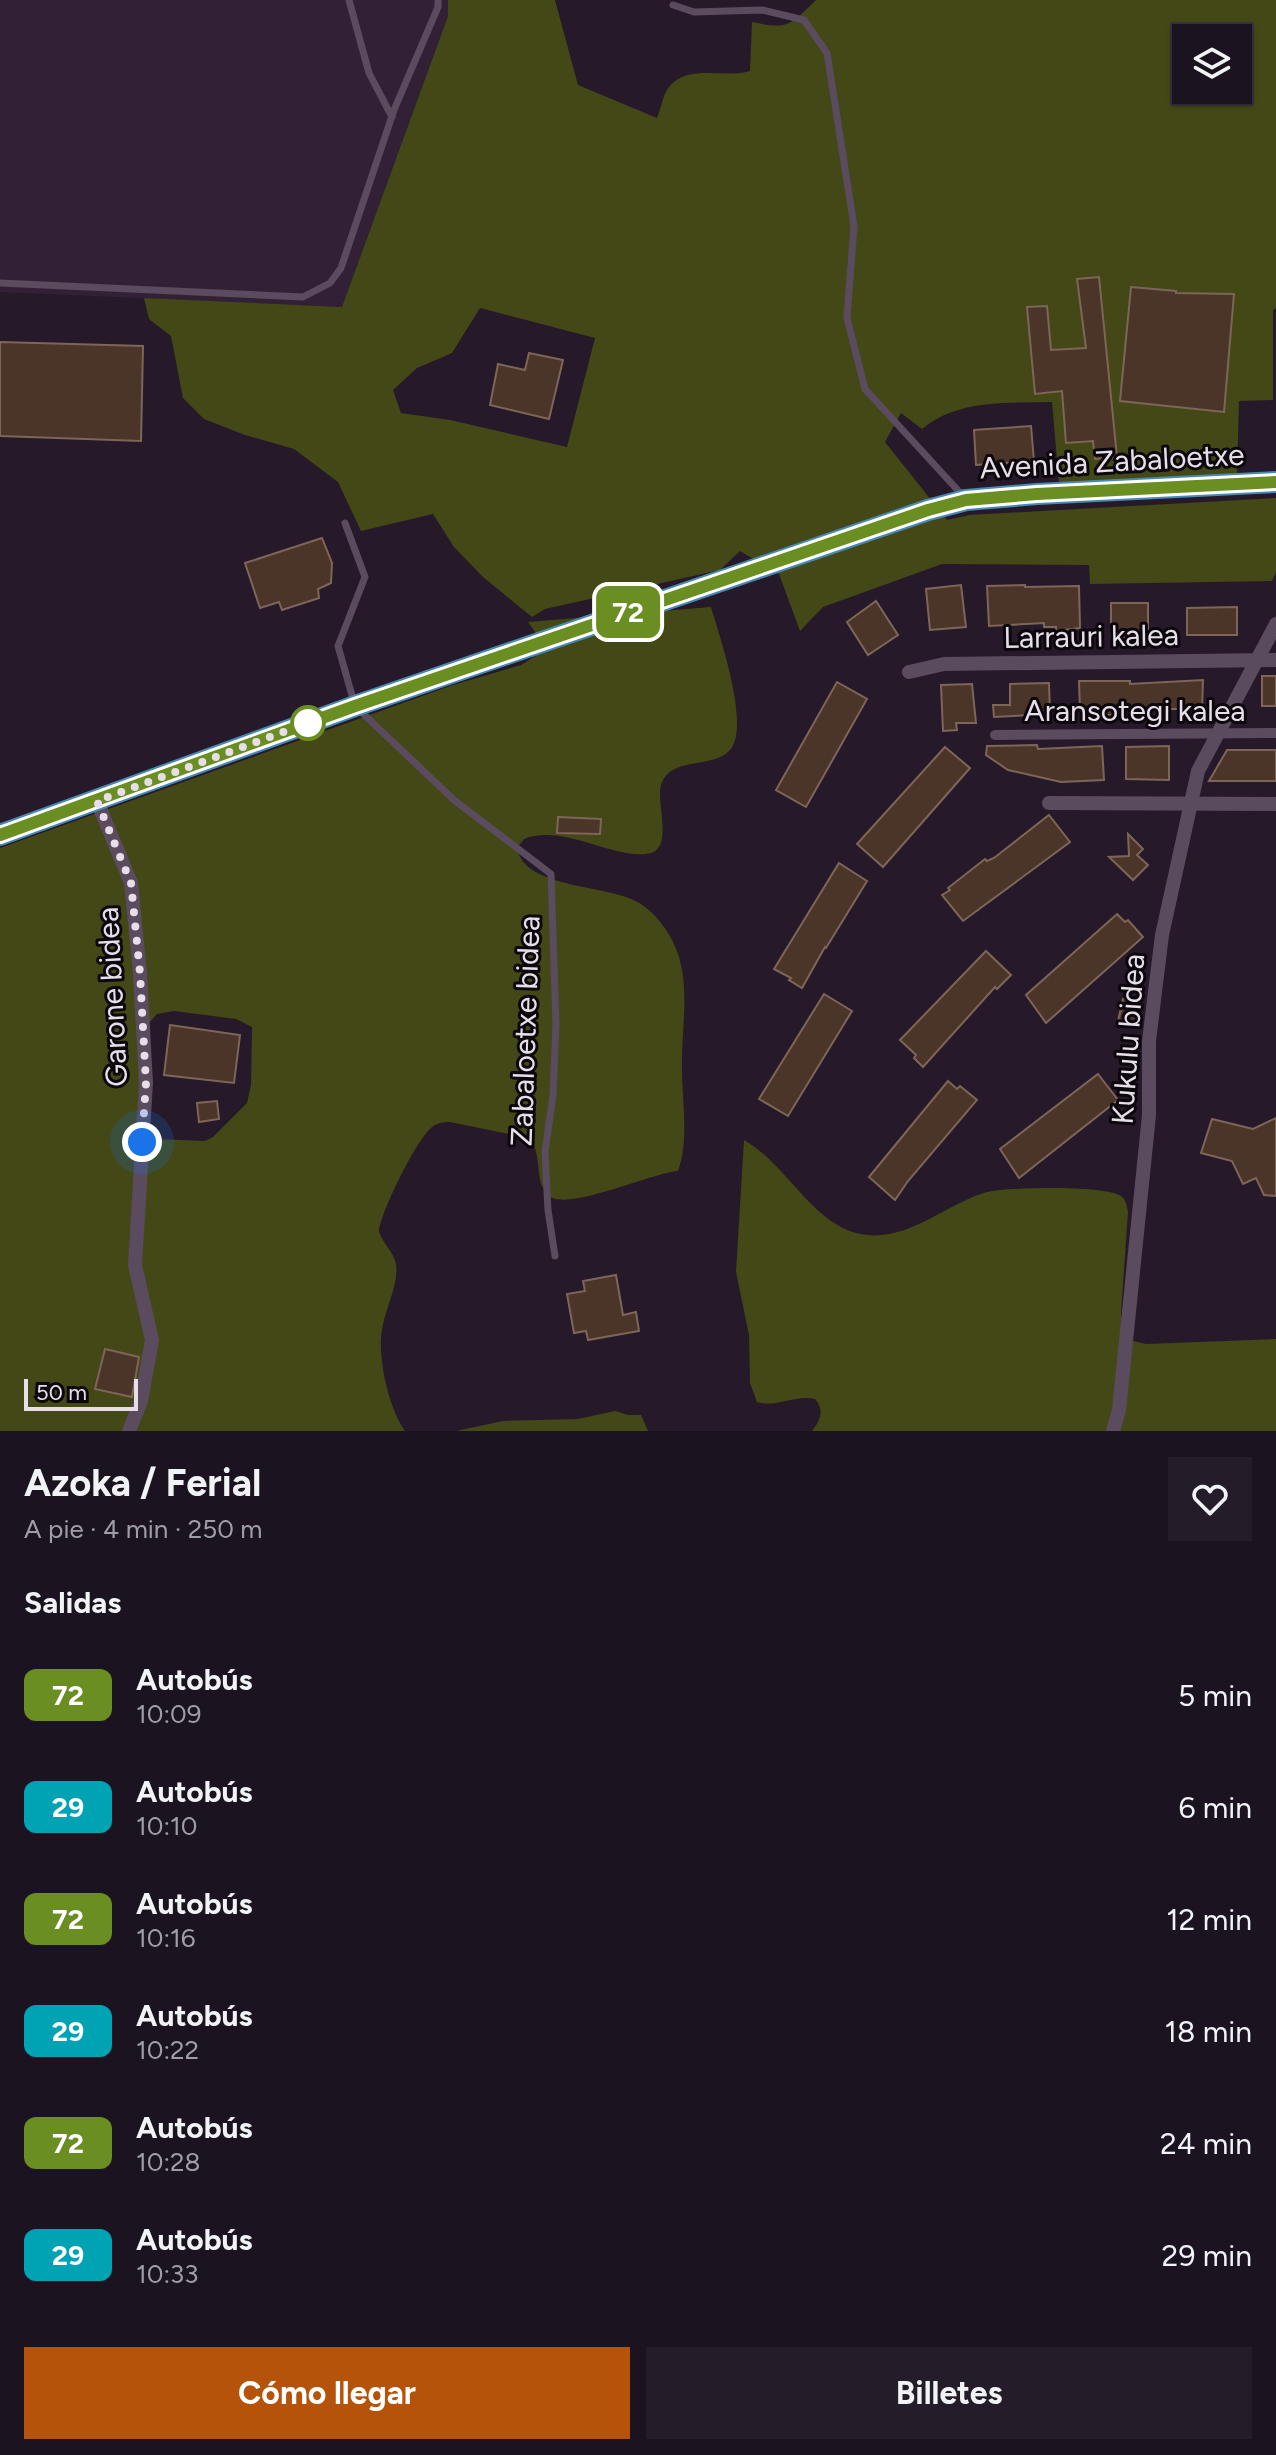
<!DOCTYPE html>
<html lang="es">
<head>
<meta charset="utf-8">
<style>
	:root { --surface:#1c1320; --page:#251c29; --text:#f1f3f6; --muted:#a09ea5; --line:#3a323e; --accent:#b45309 }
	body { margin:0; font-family:Figtree,sans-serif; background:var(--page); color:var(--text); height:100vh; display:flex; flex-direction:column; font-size:30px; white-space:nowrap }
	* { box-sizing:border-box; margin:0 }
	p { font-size:26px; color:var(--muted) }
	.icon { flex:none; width:44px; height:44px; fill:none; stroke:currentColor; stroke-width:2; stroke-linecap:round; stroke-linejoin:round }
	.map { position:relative; height:1431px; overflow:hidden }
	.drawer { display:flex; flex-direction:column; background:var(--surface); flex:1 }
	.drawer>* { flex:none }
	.badge { padding:0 16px; border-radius:12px; font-size:28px; line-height:52px }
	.tools { position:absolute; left:1172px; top:24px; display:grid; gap:16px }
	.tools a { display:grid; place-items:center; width:80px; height:80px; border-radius:0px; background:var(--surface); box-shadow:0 2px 6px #0004,0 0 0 2px var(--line); font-size:40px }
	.scale { position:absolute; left:24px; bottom:20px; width:114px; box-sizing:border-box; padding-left:8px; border:4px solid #e7dee9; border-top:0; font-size:22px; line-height:28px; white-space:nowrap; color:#e7dee9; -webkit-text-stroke:6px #0c060d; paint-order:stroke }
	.you { position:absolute; width:40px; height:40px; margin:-20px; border:6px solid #fff; border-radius:50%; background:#1a73e8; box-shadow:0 0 0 12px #1a73e833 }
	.map>.badge { position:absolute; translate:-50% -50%; box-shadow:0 0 0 4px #fff }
	h2 { padding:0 24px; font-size:30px; line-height:72px }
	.round { display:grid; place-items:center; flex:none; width:84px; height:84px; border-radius:0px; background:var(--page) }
	.headline { display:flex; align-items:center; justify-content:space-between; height:136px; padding:0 24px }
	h1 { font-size:38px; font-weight:700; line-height:60px }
	.button { display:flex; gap:16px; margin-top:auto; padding:16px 24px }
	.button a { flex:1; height:92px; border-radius:0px; background:var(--accent); color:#fff; font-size:32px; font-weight:700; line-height:92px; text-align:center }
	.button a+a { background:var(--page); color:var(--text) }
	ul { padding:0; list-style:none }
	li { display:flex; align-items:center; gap:24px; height:112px; padding:0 24px }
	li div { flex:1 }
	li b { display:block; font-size:30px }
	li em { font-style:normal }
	li .badge { min-width:88px; font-weight:700; text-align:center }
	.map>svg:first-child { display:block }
</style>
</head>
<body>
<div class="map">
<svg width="1276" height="1431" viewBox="0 0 1276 1431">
	<rect width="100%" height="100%" fill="#26192a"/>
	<!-- built -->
	<polygon fill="#322036" points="0,0 448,0 448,16 342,307 0,292"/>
	<!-- green -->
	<g fill="#434816" fill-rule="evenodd">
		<path d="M448,0h107l23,85 79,33c4,-9 6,-24 12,-31 19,-24 56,-8 81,-16l2,-49c37,8 38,3 64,-22h460v308l-3,2v90l-34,1 -2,73 -178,9 -7,-81c-45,1 -94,-3 -130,27l-21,-16 -16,29 62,78 22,-5 307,-17v74l-4,9 -182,3 -1,-19 -147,-1 -119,43 -23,24 -21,-57 -39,-23 -20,19 -175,39 -13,8 -49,-40 -29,-30 -21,-33 -72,17 -23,-49 -44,-33 -49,-14 -41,-16 -21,-21 -12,-62 -22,-17 -5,-21 198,9 106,-291zM1186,38h52v52h-52zM480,308l115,30 -28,109 -117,-27 -49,-7 -8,-23 24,-22 35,-15z"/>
		<path d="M711,607c8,28 40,119 19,143 -18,20 -59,5 -69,35 -5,18 12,61 -10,68 -33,9 -88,-30 -127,-14l-7,9c7,42 95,36 124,56 18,12 32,33 38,53 10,35 3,69 3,104 -1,35 8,77 -4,110 -27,2 -114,42 -130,24 -15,-15 -4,-42 -20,-57l-78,-16c-7,0 -13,1 -18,5 -16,13 -51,85 -53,104 3,12 15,21 17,33 3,21 -11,45 -14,66 -5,27 7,79 23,101h-405v-583l453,-163 68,-20 19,-12 -3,-18 -9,-13zM174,1011l62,8 16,8 -1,58 -4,18 -34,34 -8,4 -51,-2 -8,-17 3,-99 8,-9z"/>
		<path d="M744,1140c41,23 67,81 112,93 48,13 88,-29 131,-41 21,-5 118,-7 134,4 5,4 6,10 7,16l-7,101 1,15 7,12 17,4 130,-5v92h-464c8,-10 13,-21 3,-32 -19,-5 -39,9 -58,3l-7,-19 -1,-48 -13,-63z"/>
		<polygon points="615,1411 628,1415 641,1415 648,1431 456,1431 503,1421 578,1419"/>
	</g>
	<!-- building -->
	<g fill="#4a3528" stroke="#7d6658" stroke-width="2">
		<polygon points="1099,277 1117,457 1095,459 1093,441 1066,443 1062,391 1035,394 1027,307 1047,306 1051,350 1086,348 1077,279"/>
		<polygon points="1131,287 1176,291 1176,293 1234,294 1224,412 1120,401"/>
		<polygon points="0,342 143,346 141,441 0,436"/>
		<polygon points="529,353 563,360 549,419 490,405 498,364 525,370"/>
		<polygon points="1031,426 1034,461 976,465 974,430"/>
		<polygon points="322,538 332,563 331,583 318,589 319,598 282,610 279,602 260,608 245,563"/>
		<polygon points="961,585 966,627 930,630 926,589"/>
		<polygon points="1025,585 1025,587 1079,586 1080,628 1056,631 1056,627 1044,627 1044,623 989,626 987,586"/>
		<polygon points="876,601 898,635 868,655 847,622"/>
		<rect x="1111" y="603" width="37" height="35"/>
		<polygon points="1237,607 1237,635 1187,635 1187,608"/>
		<rect x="1262" y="676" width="14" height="30"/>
		<polygon points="1203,680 1202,709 1124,709 1124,715 1090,715 1090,708 1080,709 1079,681 1130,681 1130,684"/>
		<polygon points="837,682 867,699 806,807 776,790"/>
		<polygon points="1049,683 1050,714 994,717 993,705 1010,705 1010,684"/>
		<polygon points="972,684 976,723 956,723 957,730 943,731 941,685"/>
		<polygon points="1037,745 1038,749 1102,746 1104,780 1061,782 1008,770 986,755 987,746"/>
		<polygon points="1169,746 1169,780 1126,779 1126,747"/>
		<polygon points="945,747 970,768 883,867 857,844"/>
		<polygon points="1227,750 1276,750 1276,781 1209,781"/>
		<polygon points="1049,815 1070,842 963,921 942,895 950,890 948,888 985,859 987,861 994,858"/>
		<polygon points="558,817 601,819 600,834 557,833"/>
		<polygon points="1128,834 1143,849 1137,855 1148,865 1133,880 1109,857 1129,856"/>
		<polygon points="839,863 867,881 826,948 825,947 802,988 789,980 791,978 774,969"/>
		<polygon points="1117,914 1125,922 1128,920 1143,937 1046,1023 1026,995"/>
		<polygon points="986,951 1011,975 997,989 995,987 923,1067 914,1058 916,1055 900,1040"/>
		<polygon points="824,994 852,1011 788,1116 759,1099"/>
		<polygon points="1123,999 1140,1002 1135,1024 1118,1021"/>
		<polygon points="170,1025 240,1035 234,1083 164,1075"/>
		<polygon points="1098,1074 1118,1100 1019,1178 1000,1149"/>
		<polygon points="948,1081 957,1089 960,1086 977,1100 908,1181 895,1200 869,1177"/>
		<polygon points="217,1101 219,1119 199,1122 197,1103"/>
		<polygon points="1276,1118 1276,1196 1264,1195 1256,1178 1243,1184 1232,1161 1201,1153 1212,1119 1253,1129"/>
		<polygon points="616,1275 623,1315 636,1312 639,1331 588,1340 586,1331 574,1333 567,1294 585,1291 583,1281"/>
		<polygon points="105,1349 139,1357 132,1397 95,1389"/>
	</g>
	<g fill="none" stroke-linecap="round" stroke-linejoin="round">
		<!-- service -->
		<g stroke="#5b4b5f" stroke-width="7">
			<polyline points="349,0 369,73 392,117"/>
			<polyline points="673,5 694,12 762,10 804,20 827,53 854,226 847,318 865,389 964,497"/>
			<polyline points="0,283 303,297 330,283 341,268 394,110 438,7 438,0"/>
			<polyline points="345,523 365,577 338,646 355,706 454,800 551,874 556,1024 553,1095 545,1152 548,1210 555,1256"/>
		</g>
		<!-- pedestrian -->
		<polyline stroke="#5b4b5f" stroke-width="10" points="995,735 1276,733"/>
		<!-- minor -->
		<g stroke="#5b4b5f" stroke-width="14">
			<polyline points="909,672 944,664 1276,660"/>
			<polyline points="97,801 131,883 140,973 146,1083 135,1265 152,1340 141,1401 129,1431"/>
			<polyline points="1049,803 1276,804"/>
			<polyline points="1113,1431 1119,1410 1149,1115 1149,1041 1162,935 1198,771 1276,624"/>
		</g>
		<!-- primary -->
		<polyline stroke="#4888b4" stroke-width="22" points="0,835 355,706 928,510 966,500 1037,494 1276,482"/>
	</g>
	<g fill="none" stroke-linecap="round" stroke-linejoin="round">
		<defs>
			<polyline id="line" points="0,835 355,706 928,510 966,500 1037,494 1276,482"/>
		</defs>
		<!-- line casing -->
		<use href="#line" stroke="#fff" stroke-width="18"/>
		<!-- line -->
		<use href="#line" stroke="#6b8e23" stroke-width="12"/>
		<!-- walk -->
		<polyline stroke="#e7dee9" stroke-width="8" stroke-dasharray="0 14.4" points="142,1142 146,1083 140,973 131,883 97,801 308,723"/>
	</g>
	<!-- markers -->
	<circle fill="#fff" stroke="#6b8e23" stroke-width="4" cx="308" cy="723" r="16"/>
	<g text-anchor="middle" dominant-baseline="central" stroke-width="6" stroke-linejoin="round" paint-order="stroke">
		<!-- street labels -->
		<g font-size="30" fill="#e7dee9" stroke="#0c060d">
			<text transform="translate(1112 461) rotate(-3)">Avenida Zabaloetxe</text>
			<text transform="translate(1091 636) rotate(-1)">Larrauri kalea</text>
			<text x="1135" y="710">Aransotegi kalea</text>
			<text transform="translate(112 997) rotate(-93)">Garone bidea</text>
			<text transform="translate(525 1031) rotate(-88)">Zabaloetxe bidea</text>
			<text transform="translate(1128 1039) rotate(-86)">Kukulu bidea</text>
		</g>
	</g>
</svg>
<div class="tools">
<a><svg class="icon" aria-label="layers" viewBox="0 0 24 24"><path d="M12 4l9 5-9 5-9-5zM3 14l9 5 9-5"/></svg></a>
</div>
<div class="scale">50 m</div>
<div class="you" style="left:142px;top:1142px"></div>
<b class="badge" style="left:628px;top:612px;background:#6b8e23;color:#fff">72</b>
</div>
<section class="drawer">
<div class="headline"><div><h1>Azoka / Ferial</h1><p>A pie · 4 min · 250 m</p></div><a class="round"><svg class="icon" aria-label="heart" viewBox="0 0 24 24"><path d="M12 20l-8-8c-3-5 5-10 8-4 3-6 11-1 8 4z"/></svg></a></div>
<h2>Salidas</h2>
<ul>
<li><span class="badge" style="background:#6b8e23;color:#fff">72</span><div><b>Autobús</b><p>10:09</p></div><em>5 min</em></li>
<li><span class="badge" style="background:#00a3b4;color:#fff">29</span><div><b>Autobús</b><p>10:10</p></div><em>6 min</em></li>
<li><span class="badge" style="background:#6b8e23;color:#fff">72</span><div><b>Autobús</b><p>10:16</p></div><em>12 min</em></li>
<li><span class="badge" style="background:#00a3b4;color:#fff">29</span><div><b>Autobús</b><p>10:22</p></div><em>18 min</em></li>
<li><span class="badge" style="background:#6b8e23;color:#fff">72</span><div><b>Autobús</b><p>10:28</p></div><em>24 min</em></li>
<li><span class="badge" style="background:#00a3b4;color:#fff">29</span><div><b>Autobús</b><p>10:33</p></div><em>29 min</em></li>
</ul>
<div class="button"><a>Cómo llegar</a><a>Billetes</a></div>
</section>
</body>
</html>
